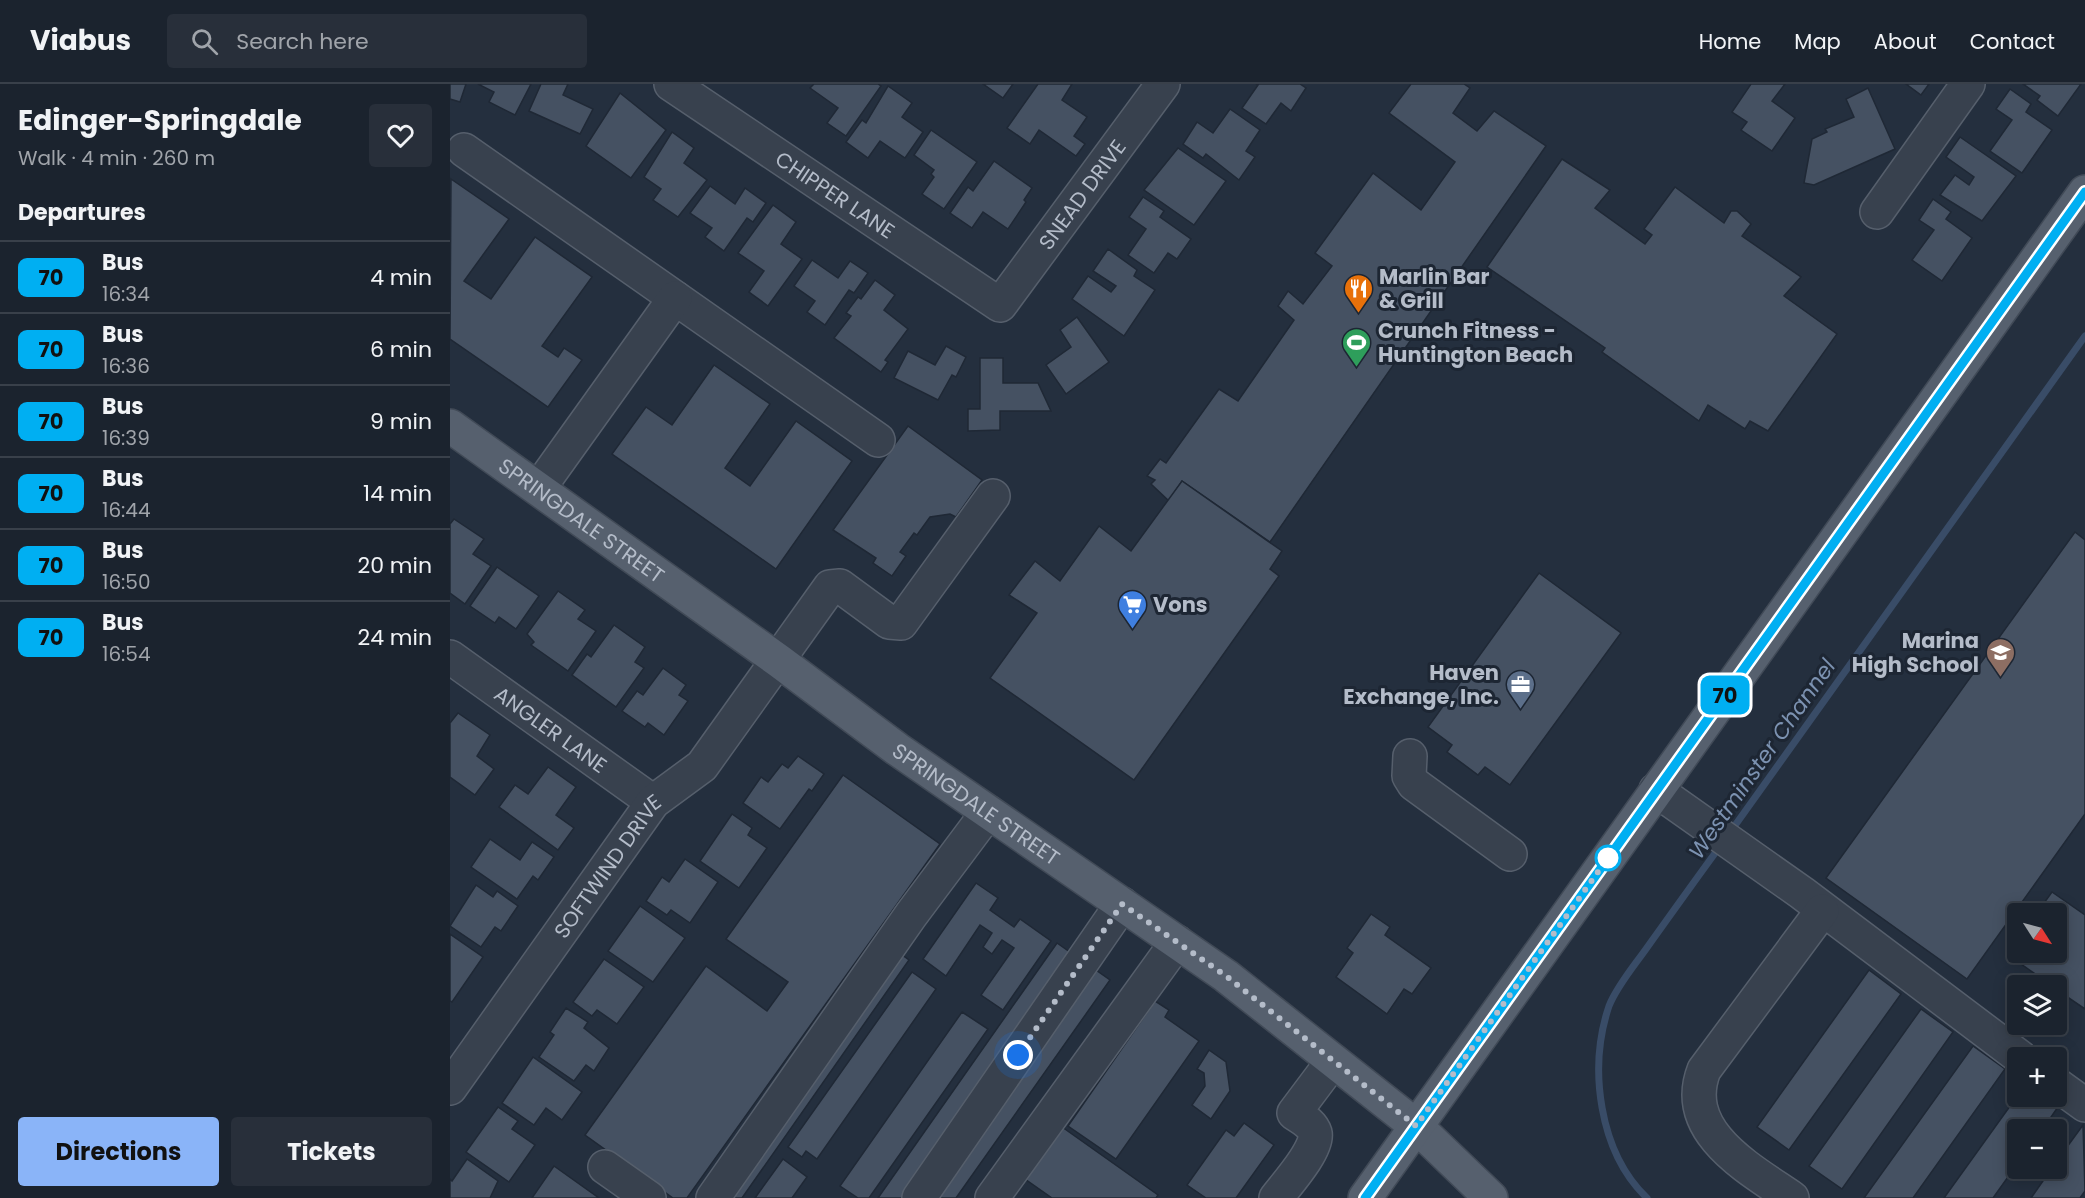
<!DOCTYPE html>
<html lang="en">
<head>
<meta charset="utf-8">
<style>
	:root { --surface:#1b232e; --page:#282f3a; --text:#f1f3f6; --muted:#a0a4aa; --line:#39404a; --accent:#8ab4f8 }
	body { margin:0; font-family:Poppins,sans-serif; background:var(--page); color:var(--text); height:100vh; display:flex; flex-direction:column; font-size:22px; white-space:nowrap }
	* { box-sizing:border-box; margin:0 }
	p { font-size:20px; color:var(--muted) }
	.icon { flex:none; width:33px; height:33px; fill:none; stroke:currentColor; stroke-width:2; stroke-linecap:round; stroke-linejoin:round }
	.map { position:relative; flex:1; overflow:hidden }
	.panel { display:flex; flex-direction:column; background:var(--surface); width:450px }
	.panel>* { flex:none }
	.badge { padding:0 12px; border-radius:9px; font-size:21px; line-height:39px }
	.needle { width:39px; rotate:126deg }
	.buttons { position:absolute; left:1557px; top:819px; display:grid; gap:12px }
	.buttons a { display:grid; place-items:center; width:60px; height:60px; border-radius:6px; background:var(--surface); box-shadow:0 3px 15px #0003,0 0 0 2px var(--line); font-size:30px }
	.you { position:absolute; width:30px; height:30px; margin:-15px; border:4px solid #fff; border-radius:50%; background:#1a73e8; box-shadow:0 0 0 9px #1a73e833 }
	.map>.badge { position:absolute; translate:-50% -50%; box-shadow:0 0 0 3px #fff }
	h2 { padding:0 18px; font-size:22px; line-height:54px }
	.round { display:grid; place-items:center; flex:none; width:63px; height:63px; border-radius:6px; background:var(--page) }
	.overview { display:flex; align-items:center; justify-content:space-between; height:102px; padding:0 18px }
	h1 { font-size:28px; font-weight:700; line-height:45px }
	.cta { display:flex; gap:12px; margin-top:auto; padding:12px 18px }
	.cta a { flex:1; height:69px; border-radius:6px; background:var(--accent); color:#111; font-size:24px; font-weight:700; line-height:69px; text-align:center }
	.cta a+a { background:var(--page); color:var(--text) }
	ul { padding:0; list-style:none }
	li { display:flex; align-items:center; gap:18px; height:72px; padding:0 18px; border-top:2px solid var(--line) }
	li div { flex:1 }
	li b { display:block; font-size:22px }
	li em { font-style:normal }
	li .badge { min-width:66px; font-weight:700; text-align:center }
	header { display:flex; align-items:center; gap:36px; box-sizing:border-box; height:84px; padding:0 30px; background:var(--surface); border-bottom:2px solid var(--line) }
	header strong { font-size:28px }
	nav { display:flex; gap:33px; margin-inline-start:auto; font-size:21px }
	.search { width:420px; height:54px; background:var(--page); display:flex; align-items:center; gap:15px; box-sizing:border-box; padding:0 21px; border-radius:6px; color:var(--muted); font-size:22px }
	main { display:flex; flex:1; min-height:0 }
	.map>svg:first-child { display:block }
</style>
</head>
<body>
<header>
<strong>Viabus</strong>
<div class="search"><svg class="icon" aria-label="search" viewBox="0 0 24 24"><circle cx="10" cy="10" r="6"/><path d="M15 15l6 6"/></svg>Search here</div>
<nav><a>Home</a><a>Map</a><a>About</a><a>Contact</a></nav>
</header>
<main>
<section class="panel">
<div class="overview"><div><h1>Edinger-Springdale</h1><p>Walk · 4 min · 260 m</p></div><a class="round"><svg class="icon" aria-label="heart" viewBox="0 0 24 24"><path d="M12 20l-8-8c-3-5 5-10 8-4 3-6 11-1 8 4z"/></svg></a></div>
<h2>Departures</h2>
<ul>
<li><span class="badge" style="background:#00aff2;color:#111">70</span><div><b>Bus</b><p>16:34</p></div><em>4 min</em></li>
<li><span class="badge" style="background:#00aff2;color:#111">70</span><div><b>Bus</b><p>16:36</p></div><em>6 min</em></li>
<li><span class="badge" style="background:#00aff2;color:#111">70</span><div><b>Bus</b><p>16:39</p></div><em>9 min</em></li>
<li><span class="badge" style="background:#00aff2;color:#111">70</span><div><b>Bus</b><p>16:44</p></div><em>14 min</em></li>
<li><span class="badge" style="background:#00aff2;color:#111">70</span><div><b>Bus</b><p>16:50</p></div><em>20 min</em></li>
<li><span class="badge" style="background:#00aff2;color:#111">70</span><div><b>Bus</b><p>16:54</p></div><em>24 min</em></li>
</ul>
<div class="cta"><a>Directions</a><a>Tickets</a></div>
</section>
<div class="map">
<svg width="1635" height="1114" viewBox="0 0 1635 1114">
	<rect width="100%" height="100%" fill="#242f3e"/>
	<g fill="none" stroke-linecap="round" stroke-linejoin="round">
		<!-- stream -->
		<g stroke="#394c67" stroke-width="7">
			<polyline points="1281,747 1635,252"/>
			<path d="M1197,1114c-48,-46 -59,-130 -38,-192 8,-20 25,-40 37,-57 25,-35 50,-70 75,-104"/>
		</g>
	</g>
	<!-- building -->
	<g fill="#455162" stroke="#1f2835" stroke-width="1.5">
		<polygon points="0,0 16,0 10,18 0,15"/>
		<polygon points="28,0 81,0 65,31 39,18 44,8"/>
		<polygon points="91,0 118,0 113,11 143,25 130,50 79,27"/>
		<polygon points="364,0 428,0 431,2 396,52 377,39 388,24 360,4"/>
		<polygon points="533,0 563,0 553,14"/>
		<polygon points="588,0 622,0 612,16 637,33 624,52 635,60 626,72 589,46 580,60 557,44"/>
		<polygon points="806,0 850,0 856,4 841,27 831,19 816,40 792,24 808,1"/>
		<polygon points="961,0 1014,0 1020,4 1003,29 1027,47 1044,27 1096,62 820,458 732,397 719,417 701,400 705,396 697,392 710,375 716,379 769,305 788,317 844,236 828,222 838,207 853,220 882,182 865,169 923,89 971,126 1005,78 939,29"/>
		<polygon points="1301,0 1335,0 1322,17 1345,34 1322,67 1291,46 1297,38 1282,28"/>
		<polygon points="1456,0 1479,0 1471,11"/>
		<polygon points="1573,0 1631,0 1608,32 1587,16 1590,12"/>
		<polygon points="438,2 462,19 452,33 473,48 455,74 430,57 418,74 396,58 412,36 416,39"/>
		<polygon points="1418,4 1445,65 1364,101 1354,99 1362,55 1377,48 1375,45 1404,33 1396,15"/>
		<polygon points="1560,5 1581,20 1576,28 1602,46 1572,89 1540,67 1562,36 1546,25"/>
		<polygon points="170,9 216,46 181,94 136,62"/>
		<polygon points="780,25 810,46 796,67 805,73 789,96 756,70 753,74 733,60 747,38 763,49"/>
		<polygon points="481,46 527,78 494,125 472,110 484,93 481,90 484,86 464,71"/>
		<polygon points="222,48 244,64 234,79 257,96 228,133 203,116 211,105 194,93"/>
		<polygon points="1510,53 1566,92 1532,137 1490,111 1505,91 1519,101 1524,93 1496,73"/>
		<polygon points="728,64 776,97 744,141 694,106"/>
		<polygon points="1112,75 1160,106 1145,124 1195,160 1202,151 1194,145 1225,103 1274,139 1281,127 1287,127 1301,140 1292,152 1351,193 1334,212 1387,250 1318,347 1300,337 1295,345 1258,321 1249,337 1152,268 1155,264 1037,183"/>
		<polygon points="544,77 582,104 574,116 576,118 558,145 533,128 522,144 500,129 518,103 523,107"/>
		<polygon points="1,95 59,135 14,197 41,215 85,153 142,193 92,262 108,273 114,264 132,276 98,323 0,255"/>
		<polygon points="260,102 285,120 295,104 316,119 303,138 297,134 274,167 255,153 262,144 240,129"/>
		<polygon points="693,113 714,127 710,133 741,155 727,175 718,169 704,189 678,171 696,145 679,133"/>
		<polygon points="1483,115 1501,128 1496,135 1522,154 1492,197 1462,176 1484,146 1469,136"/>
		<polygon points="323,121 346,138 331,160 352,175 318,222 299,208 314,187 288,169"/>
		<polygon points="658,165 687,186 684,192 705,206 674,252 622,215 638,192 661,208 666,202 643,187"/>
		<polygon points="362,176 388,194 400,177 418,189 404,209 399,206 375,241 357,228 365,217 344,202"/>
		<polygon points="425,196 445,211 434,226 458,245 435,276 438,278 431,288 384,254 401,232 396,229 408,213 411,215"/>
		<polygon points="627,233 659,278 616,310 596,281 621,263 610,246"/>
		<polygon points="496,262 516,273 506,293 502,291 488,316 444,294 458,267 485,281"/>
		<polygon points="530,274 553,274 553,299 588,299 601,327 550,327 550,346 518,347 518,325 530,325"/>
		<polygon points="264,281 320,320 275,384 300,402 346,337 402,377 326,485 162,370 196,323 222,341"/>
		<polygon points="458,342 532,396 506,433 500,430 480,433 467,451 464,449 450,468 456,472 442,492 423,479 426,474 383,446"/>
		<polygon points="732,397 832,467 820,485 829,492 684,696 540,594 587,529 559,511 585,477 610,497 649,442 681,467"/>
		<polygon points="4,435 34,455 23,470 41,482 15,520 0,509 0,440"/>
		<polygon points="1625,448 1635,456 1635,730 1517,895 1376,794"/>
		<polygon points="47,483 89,512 66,545 49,533 45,539 20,522"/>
		<polygon points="1089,489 1171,549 1060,701 1035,683 1028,691 997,668 1002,661 978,643"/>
		<polygon points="108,507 135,526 128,535 146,547 118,587 81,561 84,558 77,550"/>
		<polygon points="164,541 195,563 185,578 194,584 166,623 122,591 137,570 141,573"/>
		<polygon points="213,584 236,601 229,611 238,617 214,651 198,639 195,643 172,627 187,607 193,611"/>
		<polygon points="8,629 40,651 27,672 44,685 25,711 0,693 0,639"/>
		<polygon points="348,672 374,690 362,707 359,705 330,745 293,719 311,693 318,698 332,680 338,684"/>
		<polygon points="98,683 126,703 106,731 124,744 108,766 49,723 65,701 78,710"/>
		<polygon points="393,691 490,760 237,1114 223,1114 135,1051 256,882 317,927 338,898 276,855"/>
		<polygon points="282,730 302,744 298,751 317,764 289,804 250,777"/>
		<polygon points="40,755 70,776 82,758 104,773 88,796 83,792 67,815 21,783"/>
		<polygon points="235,775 268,798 240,839 221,826 217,831 196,817 212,793 219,798"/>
		<polygon points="526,799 548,814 540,826 564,843 570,835 601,857 553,926 531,911 564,864 552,856 542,870 533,863 542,849 530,841 496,892 473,875"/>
		<polygon points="26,801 43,813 47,807 68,822 51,847 45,843 31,863 0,842"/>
		<polygon points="1602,808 1635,831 1635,925 1606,905 1606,902 1602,902 1557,870 1568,855 1568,868 1606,868 1606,830 1586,830"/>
		<polygon points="190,822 235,854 203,898 158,867"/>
		<polygon points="921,830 940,843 935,851 981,884 962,910 954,905 937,930 886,893 903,869 897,864"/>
		<polygon points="0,850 33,873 2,918 0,917"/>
		<polygon points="607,859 624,871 453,1114 428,1114"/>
		<polygon points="441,863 459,876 292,1114 266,1114"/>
		<polygon points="154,875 194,903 167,940 147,926 142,932 123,918"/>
		<polygon points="643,884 660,896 506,1114 481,1114"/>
		<polygon points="1419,886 1451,910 1339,1066 1307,1043"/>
		<polygon points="462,888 486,905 367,1075 356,1067 352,1073 338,1063"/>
		<polygon points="705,917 719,926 715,933 749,957 666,1075 618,1042"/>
		<polygon points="116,924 138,938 134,944 159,964 144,987 136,981 124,997 89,973 104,951 100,948"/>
		<polygon points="1471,925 1503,948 1392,1105 1359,1082"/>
		<polygon points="512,928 538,945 419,1114 408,1114 390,1102"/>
		<polygon points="1523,962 1555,985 1463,1114 1414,1114"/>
		<polygon points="759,966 776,978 780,1007 761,1035 742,1021 755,1002 754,989 747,985"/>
		<polygon points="83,973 132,1008 112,1036 96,1024 84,1041 52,1019"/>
		<polygon points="1568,1011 1593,1012 1608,1023 1592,1046 1568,1046 1568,1079 1543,1114 1494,1114"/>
		<polygon points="48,1023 68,1037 62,1045 85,1061 59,1098 16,1068"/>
		<polygon points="794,1039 824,1061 786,1114 756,1114 737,1101 776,1046 784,1052"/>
		<polygon points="1633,1041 1635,1107 1630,1114 1581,1114 1602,1084 1606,1084 1606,1078"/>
		<polygon points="612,1043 708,1111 706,1114 602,1114 575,1095"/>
		<polygon points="17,1075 48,1097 40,1114 0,1114 0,1095 2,1097"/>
		<polygon points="333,1075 357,1093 342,1114 305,1114"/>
		<polygon points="104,1082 149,1114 82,1114"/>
	</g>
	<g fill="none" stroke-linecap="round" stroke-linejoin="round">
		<defs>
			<g id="minor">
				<path id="s1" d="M221,0l329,221 163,-221"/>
				<polyline points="14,66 428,356"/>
				<polyline points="1427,128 1518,0"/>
				<polyline points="89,404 225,214"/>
				<path id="s2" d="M0,573l203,145"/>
				<polyline points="960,672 959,692 964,700 1060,770"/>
				<polyline points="1206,706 1352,809 1571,974"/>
				<polyline points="1606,1000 1635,1021"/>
				<path id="s3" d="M0,1004l203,-286 49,-36 128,-179 10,-1 49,36 12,1 92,-127"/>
				<polyline points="155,1083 199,1114"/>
				<polyline points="263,1114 461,831 538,728"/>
				<polyline points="469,1114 672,820"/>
				<polyline points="542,1114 727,858"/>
				<path d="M826,1114c10,-13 43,-50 39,-65 -3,-10 -14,-15 -21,-20l39,-52"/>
				<path d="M1342,1114c-42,-29 -112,-66 -88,-128l118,-159"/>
			</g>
			<g id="major">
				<path id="s4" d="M0,342l329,235 118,88 329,227 190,150 75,72"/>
				<polyline points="915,1114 1635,108"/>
			</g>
		</defs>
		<!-- minor casing -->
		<use href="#minor" stroke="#565f6c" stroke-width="36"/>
		<!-- major casing -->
		<use href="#major" stroke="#414a57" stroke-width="36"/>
		<!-- minor -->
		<use href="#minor" stroke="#38414e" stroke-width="33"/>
		<!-- major -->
		<use href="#major" stroke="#56606e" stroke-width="33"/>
	</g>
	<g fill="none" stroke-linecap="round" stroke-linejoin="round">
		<defs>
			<polyline id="line" points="915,1114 1635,108"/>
		</defs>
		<!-- line casing -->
		<use href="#line" stroke="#fff" stroke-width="14"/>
		<!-- line -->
		<use href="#line" stroke="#00aff2" stroke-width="9"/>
		<!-- walk -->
		<polyline stroke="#b4bcc9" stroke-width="6" stroke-dasharray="0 10.8" points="568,971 672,820 776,892 966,1042 1158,774"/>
	</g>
	<!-- icons -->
	<defs>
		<symbol id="restaurant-pin" viewBox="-11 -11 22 30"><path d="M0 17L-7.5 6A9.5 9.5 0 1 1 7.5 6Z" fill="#e8710a" stroke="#1d2633"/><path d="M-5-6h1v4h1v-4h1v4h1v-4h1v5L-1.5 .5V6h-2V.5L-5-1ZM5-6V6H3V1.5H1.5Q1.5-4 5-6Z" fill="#fff"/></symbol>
		<symbol id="stadium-pin" viewBox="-11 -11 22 30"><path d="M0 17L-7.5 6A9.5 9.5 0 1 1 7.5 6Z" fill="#2e9e5b" stroke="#1d2633"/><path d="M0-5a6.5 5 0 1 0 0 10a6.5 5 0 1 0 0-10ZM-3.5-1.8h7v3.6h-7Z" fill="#fff"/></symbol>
		<symbol id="supermarket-pin" viewBox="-11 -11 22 30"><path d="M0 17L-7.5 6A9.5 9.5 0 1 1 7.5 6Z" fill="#3f7fe0" stroke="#1d2633"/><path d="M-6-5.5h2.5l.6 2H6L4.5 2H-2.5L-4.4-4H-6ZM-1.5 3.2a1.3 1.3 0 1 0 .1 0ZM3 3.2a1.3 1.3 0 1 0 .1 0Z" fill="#fff"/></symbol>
		<symbol id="school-pin" viewBox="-11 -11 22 30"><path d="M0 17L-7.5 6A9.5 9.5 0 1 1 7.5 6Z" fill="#8d6e63" stroke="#1d2633"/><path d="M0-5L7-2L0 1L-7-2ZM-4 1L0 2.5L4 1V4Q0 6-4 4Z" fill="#fff"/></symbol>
		<symbol id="office-pin" viewBox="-11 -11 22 30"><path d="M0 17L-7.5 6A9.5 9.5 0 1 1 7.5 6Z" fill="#5c6f8a" stroke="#1d2633"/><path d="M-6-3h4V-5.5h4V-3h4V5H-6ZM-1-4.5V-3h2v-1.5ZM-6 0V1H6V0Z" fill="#fff"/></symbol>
	</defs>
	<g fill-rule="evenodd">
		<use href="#restaurant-pin" x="892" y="188" width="33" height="45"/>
		<use href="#stadium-pin" x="890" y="242" width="33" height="45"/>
		<use href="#supermarket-pin" x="666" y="504" width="33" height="45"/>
		<use href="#school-pin" x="1534" y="552" width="33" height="45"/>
		<use href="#office-pin" x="1054" y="584" width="33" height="45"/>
	</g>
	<!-- markers -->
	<circle fill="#fff" stroke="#00aff2" stroke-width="3" cx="1158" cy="774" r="12"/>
	<g text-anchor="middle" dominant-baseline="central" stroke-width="6" stroke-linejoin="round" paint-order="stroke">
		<!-- street labels -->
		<g font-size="21" fill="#b4bcc9" stroke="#1d2633">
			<text stroke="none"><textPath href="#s1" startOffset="198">CHIPPER LANE</textPath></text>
			<text stroke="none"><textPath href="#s1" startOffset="534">SNEAD DRIVE</textPath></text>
			<text stroke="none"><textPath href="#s4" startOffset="162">SPRINGDALE STREET</textPath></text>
			<text stroke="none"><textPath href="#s2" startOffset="124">ANGLER LANE</textPath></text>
			<text stroke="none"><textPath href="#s4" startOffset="648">SPRINGDALE STREET</textPath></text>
			<text stroke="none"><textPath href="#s3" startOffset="272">SOFTWIND DRIVE</textPath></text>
		</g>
		<!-- poi labels -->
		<g font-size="21" font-weight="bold" fill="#b4bcc9" stroke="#1d2633" text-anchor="start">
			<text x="929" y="192">Marlin Bar<tspan x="929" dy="24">&amp; Grill</tspan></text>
			<text x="928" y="246">Crunch Fitness -<tspan x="928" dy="24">Huntington Beach</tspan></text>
			<text x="703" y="520">Vons</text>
			<text x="1529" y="556" text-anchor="end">Marina<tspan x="1529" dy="24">High School</tspan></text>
			<text x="1049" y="588" text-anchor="end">Haven<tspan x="1049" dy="24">Exchange, Inc.</tspan></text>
		</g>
		<!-- water labels -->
		<g font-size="22" font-style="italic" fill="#7c92b1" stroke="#1d2633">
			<text transform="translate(1312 675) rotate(-55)">Westminster Channel</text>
		</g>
	</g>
</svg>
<div class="buttons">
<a><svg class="needle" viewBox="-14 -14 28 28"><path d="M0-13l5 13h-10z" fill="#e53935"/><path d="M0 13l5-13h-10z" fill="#a0a4aa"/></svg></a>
<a><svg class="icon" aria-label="layers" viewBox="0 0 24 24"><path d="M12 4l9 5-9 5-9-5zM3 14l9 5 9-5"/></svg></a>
<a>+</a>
<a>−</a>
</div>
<div class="you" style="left:568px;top:971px"></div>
<b class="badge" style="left:1275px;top:611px;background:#00aff2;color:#111">70</b>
</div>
</main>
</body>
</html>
